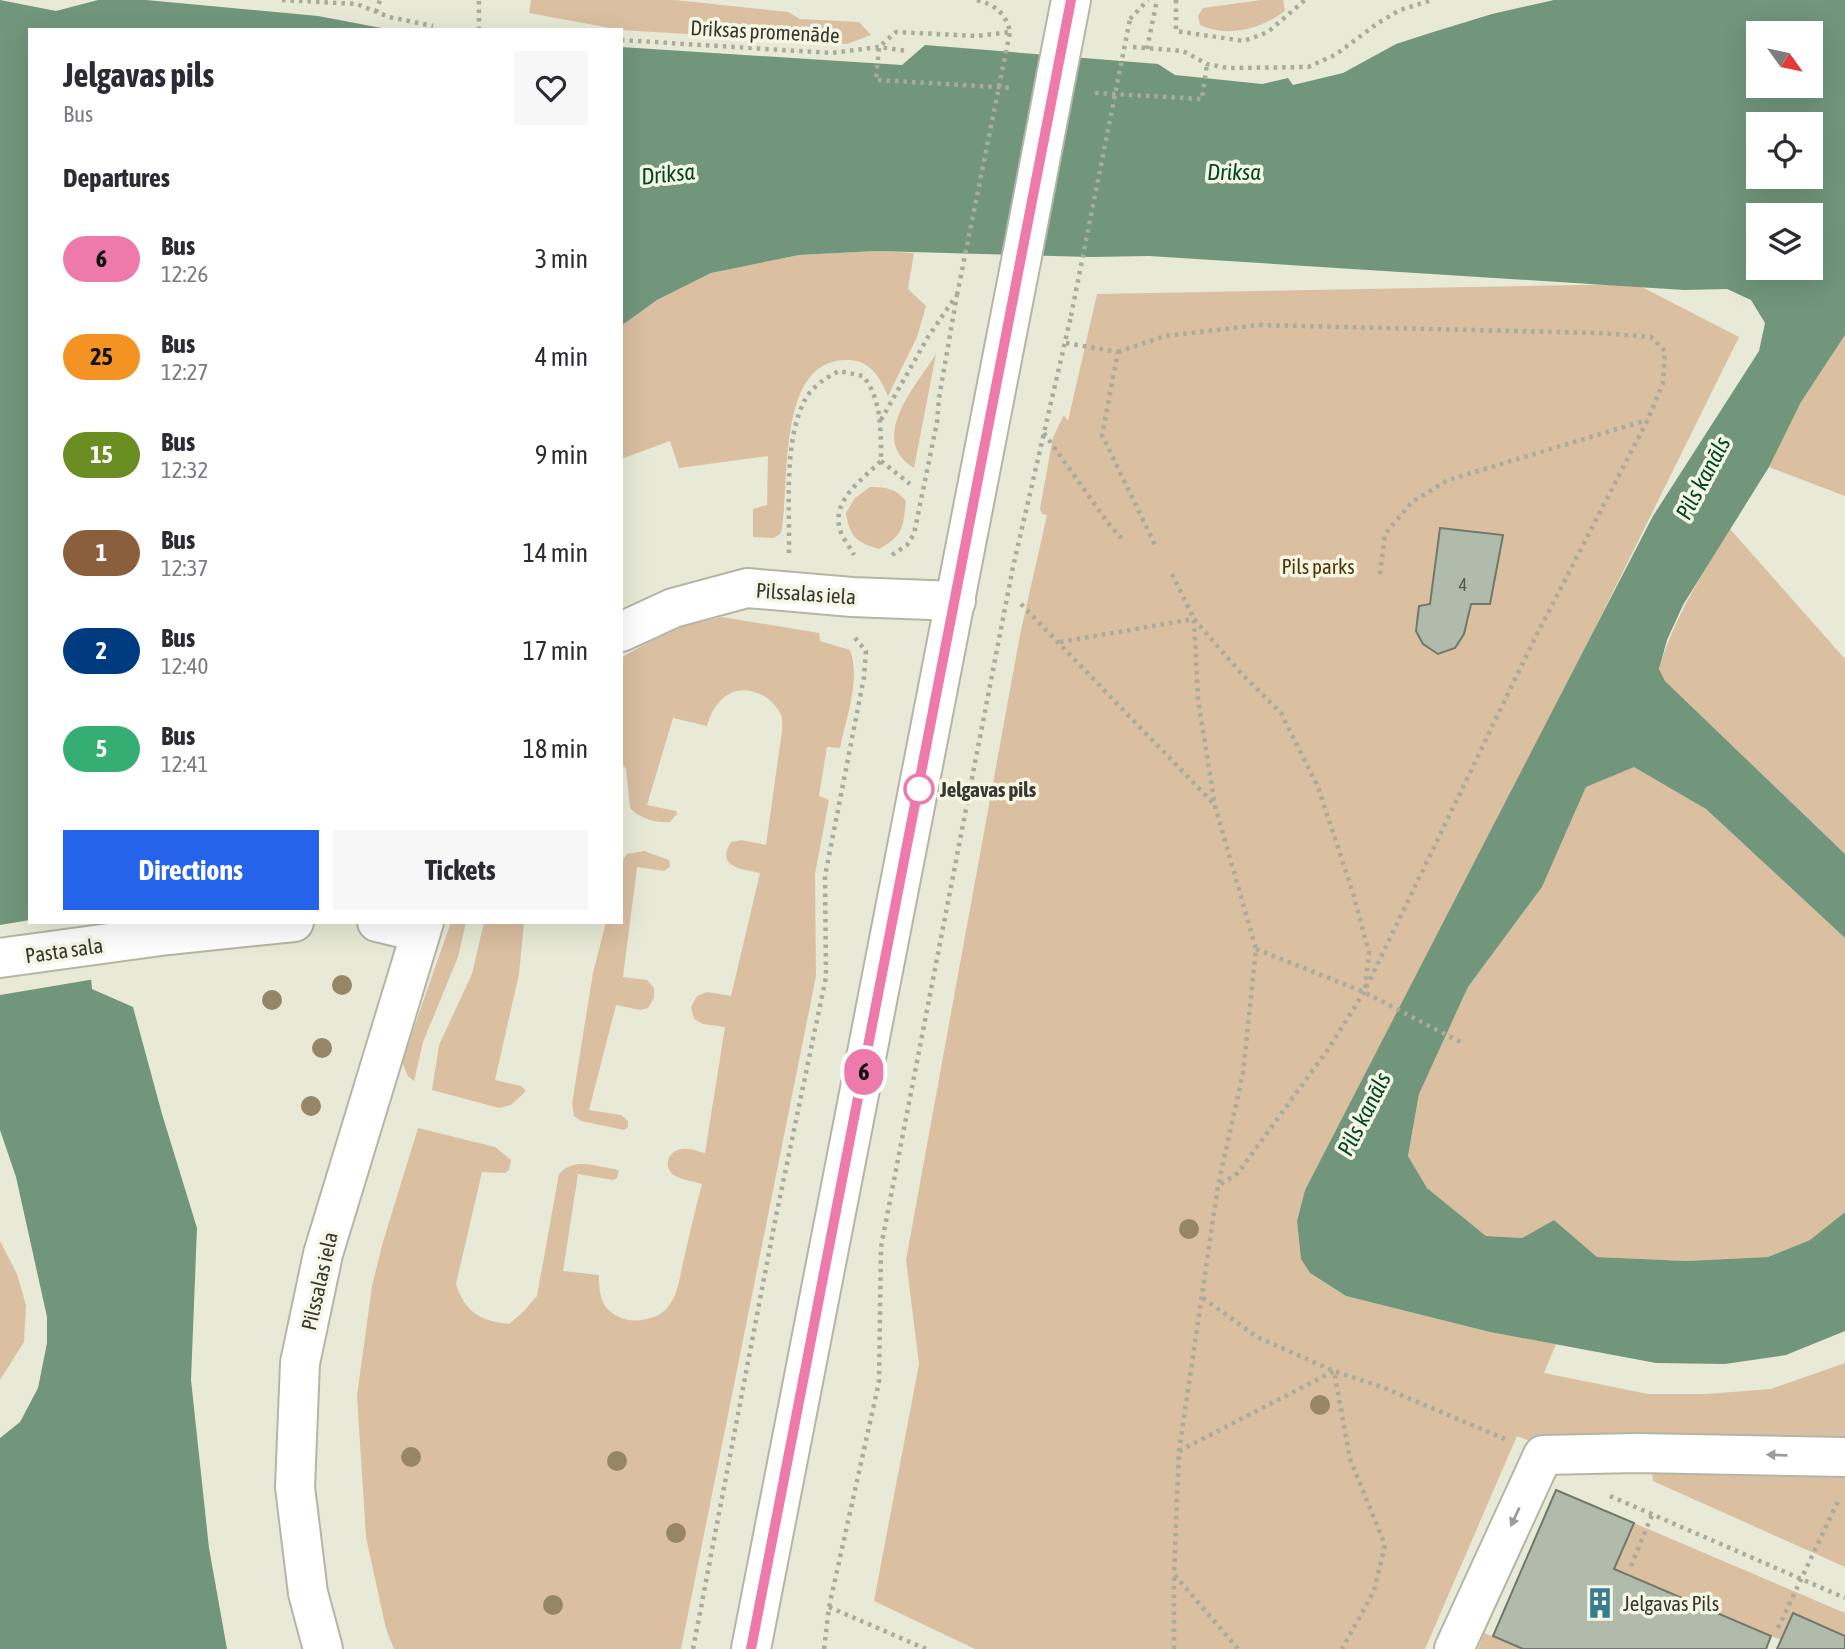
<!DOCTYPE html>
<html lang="en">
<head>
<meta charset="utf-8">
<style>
	:root { --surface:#fff; --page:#f7f7f7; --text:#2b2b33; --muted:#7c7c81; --accent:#2563eb }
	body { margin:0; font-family:"Asap Condensed",sans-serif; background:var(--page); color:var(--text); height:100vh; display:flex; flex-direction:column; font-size:26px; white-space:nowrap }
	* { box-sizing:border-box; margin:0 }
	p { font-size:23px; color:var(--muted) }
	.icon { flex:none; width:38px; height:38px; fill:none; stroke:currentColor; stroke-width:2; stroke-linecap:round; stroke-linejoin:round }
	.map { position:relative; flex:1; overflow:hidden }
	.panel { position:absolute; left:28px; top:28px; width:595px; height:896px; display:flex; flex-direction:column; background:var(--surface); border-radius:0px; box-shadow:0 7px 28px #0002 }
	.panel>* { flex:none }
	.badge { padding:0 14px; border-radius:23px; font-size:24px; line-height:46px }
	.needle { width:46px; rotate:123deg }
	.buttons { position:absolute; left:1746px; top:21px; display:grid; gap:14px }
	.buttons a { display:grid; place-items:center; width:77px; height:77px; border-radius:0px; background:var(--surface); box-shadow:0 7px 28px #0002; font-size:35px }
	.map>.badge { position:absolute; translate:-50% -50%; box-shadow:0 0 0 4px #fff }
	h2 { padding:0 35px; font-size:26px; line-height:63px }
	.round { display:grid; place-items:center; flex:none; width:74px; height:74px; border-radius:0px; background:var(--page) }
	.overview { display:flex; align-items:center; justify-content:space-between; height:119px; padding:0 35px }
	h1 { font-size:33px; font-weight:700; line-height:52px }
	.action { display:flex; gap:14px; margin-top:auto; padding:14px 35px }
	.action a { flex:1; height:80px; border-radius:0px; background:var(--accent); color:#fff; font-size:28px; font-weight:700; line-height:80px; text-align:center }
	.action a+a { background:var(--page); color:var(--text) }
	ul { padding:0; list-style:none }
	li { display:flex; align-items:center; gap:21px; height:98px; padding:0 35px }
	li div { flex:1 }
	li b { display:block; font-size:26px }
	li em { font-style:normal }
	li .badge { min-width:77px; font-weight:700; text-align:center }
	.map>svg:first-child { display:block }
</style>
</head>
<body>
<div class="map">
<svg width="1845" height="1649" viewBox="0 0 1845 1649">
	<rect width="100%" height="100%" fill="#e8ead7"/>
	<!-- green -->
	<g fill="#dabfa1">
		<polygon points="531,0 675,0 788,12 800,19 859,22 871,35 847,44 621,30 529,13"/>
		<path d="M1261,0h22l2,11c-24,18 -57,27 -85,14l-2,-9 5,-8z"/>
		<path d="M876,251l38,2 -6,36 18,17 -9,31 -29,59c-8,-18 -17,-36 -41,-36 -72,-1 -56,127 -66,173l-7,5 -21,-1v-28l14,-4 1,-49 -89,12 -9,-27 -49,18v-133l36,-26 54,-27 88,-18z"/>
		<polygon points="1636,284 1739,337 1564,691 1305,1190 1297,1221 1301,1259 1310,1273 1346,1296 1490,1332 1556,1344 1544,1373 1648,1394 1706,1394 1771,1389 1845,1363 1845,1448 1548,1448 1517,1436 1425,1649 975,1649 874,1601 919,1364 906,1260 1020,635 1047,515 1042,514 1040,509 1053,437 1064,415 1068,421 1097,294"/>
		<polygon points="1845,335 1845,496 1769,467 1801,402"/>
		<path d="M936,354l-22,114c-47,-29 2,-82 22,-114z"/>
		<path d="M870,487c16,0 25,1 36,14 -3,26 -2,34 -27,48 -23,-7 -29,-12 -33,-36l9,-15z"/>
		<path d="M1730,529l115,130v195l-180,-173 -6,-12c15,-52 43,-94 71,-140z"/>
		<path d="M722,617l97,16 1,8 30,9c11,30 -4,67 -10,98l-13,-1 -8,49 10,4 -14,74 1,102 -135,673h-287l-8,-20 -20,-92 -9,-141 15,-110 11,-44 35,-114 77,19 16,13 -2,10 -4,3 -23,-1 -26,112c9,28 24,37 53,40l15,-13 13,-15 22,-122c15,-17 35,-8 56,-5l4,2 -2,7 -4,2 -35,-6 -15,97 36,4c0,17 1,32 18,41 15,9 44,4 53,-12 8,-11 10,-28 13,-41 6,-27 12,-53 19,-79 -9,-3 -20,-4 -27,-8 -14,-9 -6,-27 8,-27 7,-1 16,3 22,4l20,-126 -22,-3 -9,-5 -3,-12 6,-11 10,-4 24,4 29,-123c-17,-4 -45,-5 -29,-31l11,-2 24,5 16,-114c0,-5 1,-12 -1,-16 -3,-8 -11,-16 -19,-20 -27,-14 -48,4 -55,31l-34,-8 -26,87 29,6 1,3 -7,8c-14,1 -30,-3 -40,-14l-4,-39 -5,-6v-105l50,-29z"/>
		<polygon points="1634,766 1706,809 1845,938 1845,1212 1810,1240 1768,1257 1686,1261 1597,1257 1554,1220 1522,1238 1486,1236 1427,1188 1408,1156 1419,1094 1468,987 1542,887 1586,787"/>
		<polygon points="644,851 669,860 670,867 664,871 637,867 623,977 647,980 654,988 654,998 648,1008 640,1010 616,1005 589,1110 621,1115 628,1121 628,1127 624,1130 581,1121 574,1116 572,1104 593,973 606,922 621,922 621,863 627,854"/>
		<polygon points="451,922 466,922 458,957 423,1042 414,1081 408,1076 402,1062"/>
		<polygon points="484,922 524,922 519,974 495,1080 521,1086 526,1091 511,1105 499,1108 432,1090 439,1045 472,974"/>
		<polygon points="0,1241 17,1274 26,1305 24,1342 0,1380"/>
		<polygon points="1652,1468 1845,1478 1845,1567 1653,1481"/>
		<polygon points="1634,1523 1845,1613 1845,1636 1794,1614 1781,1640 1614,1569"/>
		<polygon points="1484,1633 1523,1649 1478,1649"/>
	</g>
	<!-- water -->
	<g fill="#71967b" fill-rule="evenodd">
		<polygon points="0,0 56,11 98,0 146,0 318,16 392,30 30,30 30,922 86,922 92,989 133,1007 162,1114 197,1228 191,1380 209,1548 227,1649 0,1649 0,1438 20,1422 38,1388 47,1343 47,1317 16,1177 0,1130"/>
		<path d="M1554,0h291v335l-44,67 -32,65 -86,138 -16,35 -8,29 6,12 180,173v84l-139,-129 -72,-42 -48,20 -44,100 -74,100 -49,107 -11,62 19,32 59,48 36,2 32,-18 43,37 89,4 82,-4 42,-17 35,-28v119l-59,24 -61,9 -69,-1 -166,-31 -144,-36 -36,-23 -9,-14 -4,-38 8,-31 348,-674 106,-165 6,-28 -14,-23 -24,-11 -43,1 -535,-34 -58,1 -215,-6 -77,4 -88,18 -54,27 -36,26v-279l281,18 23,-20 233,19 17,11 87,9 26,-6 5,7 50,-12 53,-29 34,-11 62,-19zM1759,33h52v53h-52zM1759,124h52v53h-52zM1759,215h52v53h-52z"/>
	</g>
	<!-- pier -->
	<polygon fill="#e8ead7" points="30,920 30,922 89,922 95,979 0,995 0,925"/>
	<!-- building -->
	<g fill="#b1bbab" stroke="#70796a" stroke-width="2">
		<polygon points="1440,528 1503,535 1490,604 1471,604 1464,634 1455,648 1438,654 1423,644 1416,631 1419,606 1430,604"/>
		<polygon points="1556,1490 1634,1523 1614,1569 1771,1636 1766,1649 1523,1649 1493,1636"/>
		<polygon points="1793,1613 1845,1636 1845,1649 1777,1649"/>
	</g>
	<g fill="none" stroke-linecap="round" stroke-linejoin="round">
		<defs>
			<g id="minor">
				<polyline points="621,632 673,608 747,588 852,597 956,601"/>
				<polyline points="377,922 419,932"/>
				<polyline points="0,958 168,935 294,922"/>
				<polyline points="323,1649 308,1593 295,1487 300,1363 323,1254 424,922"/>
				<polyline points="1454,1649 1543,1455 1637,1453 1845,1457"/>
			</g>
			<g id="major">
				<polyline points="1056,77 1071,0"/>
				<polyline points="751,1649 1022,256"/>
			</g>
		</defs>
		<!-- minor casing -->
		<use href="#minor" stroke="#b4b6a4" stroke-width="42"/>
		<!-- major casing -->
		<use href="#major" stroke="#b4b6a4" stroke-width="42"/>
		<!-- path -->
		<g stroke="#a9ab9c" stroke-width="4.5" stroke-dasharray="3.5 5" stroke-linecap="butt">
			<polyline points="282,0 357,4 389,17 433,26"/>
			<path d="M977,0c18,5 29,13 33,32l-33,4 -81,-4 -17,15 -3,33 137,8"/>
			<polyline points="1176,0 1176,31 1244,41 1268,32 1305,0"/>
			<polyline points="376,12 380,0"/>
			<polyline points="1130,19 1148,0"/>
			<polyline points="479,30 479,0"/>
			<polyline points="621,40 831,53 879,47 908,51"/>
			<polyline points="1133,47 1183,51 1207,64 1228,68 1308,67 1335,55 1378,23 1400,10 1432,0"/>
			<polyline points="1147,49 1157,0"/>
			<polyline points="1095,93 1202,99 1207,64"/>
			<polyline points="1066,343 1118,352 1102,435 1156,547"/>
			<polyline points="1118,352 1165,336 1259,325 1599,333 1651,337 1665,351 1663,383 1648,419 1533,642 1364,992 1329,1048 1238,1173 1218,1186"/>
			<polyline points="881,420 928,337 954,299"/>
			<polyline points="1044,433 1108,523 1124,541"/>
			<polyline points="881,461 910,484"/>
			<path d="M789,553c1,-46 -6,-114 17,-155 7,-12 21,-21 33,-27l24,5c19,23 18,56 18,85 -18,18 -50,39 -41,69 3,9 10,17 14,25"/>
			<polyline points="892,555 907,545 914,534 937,422 939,398 957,295"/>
			<polyline points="1172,574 1194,619 1198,699 1215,806 1256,949 1243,1073 1218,1186 1179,1451 1174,1574 1238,1649"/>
			<polyline points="1380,574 1385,534 1412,502 1448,480 1647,420"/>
			<polyline points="1021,604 1215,805"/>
			<polyline points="1060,642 1194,619 1239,671 1281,713 1318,787 1353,893 1369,953 1365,988"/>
			<polyline points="1256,949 1364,992 1462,1043"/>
			<polyline points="1203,1298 1257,1337 1334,1371 1382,1387 1505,1439"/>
			<polyline points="1179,1451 1334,1371 1350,1459 1385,1545 1374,1591 1342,1649"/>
			<polyline points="1610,1496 1845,1598"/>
			<polyline points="1631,1566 1652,1515"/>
			<polyline points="829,1607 926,1649"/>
			<polyline points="1778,1628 1839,1499"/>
			<polyline points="693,1649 776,1216 826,977 825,876 864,677 866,651 855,638"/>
			<polyline points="824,1649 829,1607 879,1382 881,1247 1013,567 1071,316"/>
			<polyline points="1174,1649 1174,1574"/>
		</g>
		<!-- minor -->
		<use href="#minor" stroke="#fff" stroke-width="38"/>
		<!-- major -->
		<use href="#major" stroke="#fff" stroke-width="38"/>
		<defs>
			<polyline id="major-bridge" points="1022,256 1056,77"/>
		</defs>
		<!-- major-bridge casing -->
		<use href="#major-bridge" stroke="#b4b6a4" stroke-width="42" stroke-linecap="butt"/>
		<!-- path-bridge -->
		<g stroke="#a9ab9c" stroke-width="4.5" stroke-dasharray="3.5 5" stroke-linecap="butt">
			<polyline points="957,295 1010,32"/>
			<polyline points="1071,316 1130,19"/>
		</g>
		<!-- major-bridge -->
		<use href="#major-bridge" stroke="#fff" stroke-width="38"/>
	</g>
	<!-- trees -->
	<g fill="#968665">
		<circle cx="342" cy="985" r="10"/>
		<circle cx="272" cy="1000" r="10"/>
		<circle cx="322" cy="1048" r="10"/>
		<circle cx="311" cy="1106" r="10"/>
		<circle cx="1189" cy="1229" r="10"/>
		<circle cx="1320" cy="1405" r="10"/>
		<circle cx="411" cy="1457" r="10"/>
		<circle cx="617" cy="1461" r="10"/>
		<circle cx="676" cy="1533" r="10"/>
		<circle cx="553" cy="1605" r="10"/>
	</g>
	<!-- one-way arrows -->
	<defs><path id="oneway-solid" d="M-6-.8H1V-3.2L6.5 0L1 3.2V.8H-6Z" transform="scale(1.75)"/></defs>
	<g fill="#9b9c98">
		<use href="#oneway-solid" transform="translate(1777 1455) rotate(-178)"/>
		<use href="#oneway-solid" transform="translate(1515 1517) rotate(115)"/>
	</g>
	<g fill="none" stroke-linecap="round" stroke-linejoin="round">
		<defs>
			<polyline id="line" points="751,1649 1071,0"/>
		</defs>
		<!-- line casing -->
		<use href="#line" stroke="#fff" stroke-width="16"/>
		<!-- line -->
		<use href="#line" stroke="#ed7aaa" stroke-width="10"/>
	</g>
	<!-- icons -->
	<defs>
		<symbol id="building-bare" viewBox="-9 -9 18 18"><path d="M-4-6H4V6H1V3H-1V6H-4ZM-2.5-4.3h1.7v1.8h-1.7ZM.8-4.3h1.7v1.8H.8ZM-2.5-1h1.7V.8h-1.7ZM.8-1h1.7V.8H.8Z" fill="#397d8d" stroke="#f5f7e4" stroke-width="2.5" paint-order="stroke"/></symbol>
	</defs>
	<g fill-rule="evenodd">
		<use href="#building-bare" x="1578" y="1581" width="44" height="44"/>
	</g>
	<!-- markers -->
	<circle fill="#fff" stroke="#ed7aaa" stroke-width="3.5" cx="919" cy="789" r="14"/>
	<g text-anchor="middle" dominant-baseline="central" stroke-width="7" stroke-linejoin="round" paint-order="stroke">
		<!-- number labels -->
		<g font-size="18" fill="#56594f">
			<text x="1463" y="584">4</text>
		</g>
		<!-- street labels -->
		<g font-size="21" fill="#373830" stroke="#f5f7e4">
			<text transform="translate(765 31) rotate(3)">Driksas promenāde</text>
			<text transform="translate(806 593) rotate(4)">Pilssalas iela</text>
			<text transform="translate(64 950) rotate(-8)">Pasta sala</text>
			<text transform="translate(319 1281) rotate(-77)">Pilssalas iela</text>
		</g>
		<!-- park labels -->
		<g font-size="21" fill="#523408" stroke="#f5f7e4">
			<text x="1318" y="566">Pils parks</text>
		</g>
		<!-- stop labels -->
		<g font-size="21" font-weight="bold" fill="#373830" stroke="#f5f7e4" text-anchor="start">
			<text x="940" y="789">Jelgavas pils</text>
		</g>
		<!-- poi labels -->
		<g font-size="21" fill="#373830" stroke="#f5f7e4" text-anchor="start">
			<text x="1623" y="1603">Jelgavas Pils</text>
		</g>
		<!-- water labels -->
		<g font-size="23" font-style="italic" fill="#024723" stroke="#f5f7e4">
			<text x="1234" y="172">Driksa</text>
			<text transform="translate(668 174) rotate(-6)">Driksa</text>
			<text transform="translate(1703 478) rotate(-62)">Pils kanāls</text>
			<text transform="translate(1364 1114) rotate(-63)">Pils kanāls</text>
		</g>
	</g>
</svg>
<div class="buttons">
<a><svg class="needle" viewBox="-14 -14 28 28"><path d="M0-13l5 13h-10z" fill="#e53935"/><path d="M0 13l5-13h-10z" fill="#7c7c81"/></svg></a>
<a><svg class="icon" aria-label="locate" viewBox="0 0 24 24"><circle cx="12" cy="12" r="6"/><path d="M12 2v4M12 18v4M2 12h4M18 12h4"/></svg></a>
<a><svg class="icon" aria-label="layers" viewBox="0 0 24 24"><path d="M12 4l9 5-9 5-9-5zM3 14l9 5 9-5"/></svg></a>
</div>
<b class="badge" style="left:864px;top:1072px;background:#ed7aaa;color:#111">6</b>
<section class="panel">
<div class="overview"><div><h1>Jelgavas pils</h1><p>Bus</p></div><a class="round"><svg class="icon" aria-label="heart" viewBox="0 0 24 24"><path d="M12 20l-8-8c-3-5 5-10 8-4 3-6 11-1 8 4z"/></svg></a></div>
<h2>Departures</h2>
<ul>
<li><span class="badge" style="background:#ed7aaa;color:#111">6</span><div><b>Bus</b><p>12:26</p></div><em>3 min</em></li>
<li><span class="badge" style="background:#f39324;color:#111">25</span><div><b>Bus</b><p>12:27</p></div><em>4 min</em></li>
<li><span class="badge" style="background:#6b8e23;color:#fff">15</span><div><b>Bus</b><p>12:32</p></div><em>9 min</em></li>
<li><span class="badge" style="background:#8b5e3c;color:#fff">1</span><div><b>Bus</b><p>12:37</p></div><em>14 min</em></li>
<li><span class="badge" style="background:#003b80;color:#fff">2</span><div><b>Bus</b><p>12:40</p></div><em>17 min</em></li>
<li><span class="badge" style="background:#35ae73;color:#fff">5</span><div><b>Bus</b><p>12:41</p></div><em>18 min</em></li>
</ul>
<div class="action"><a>Directions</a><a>Tickets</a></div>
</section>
</div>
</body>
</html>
